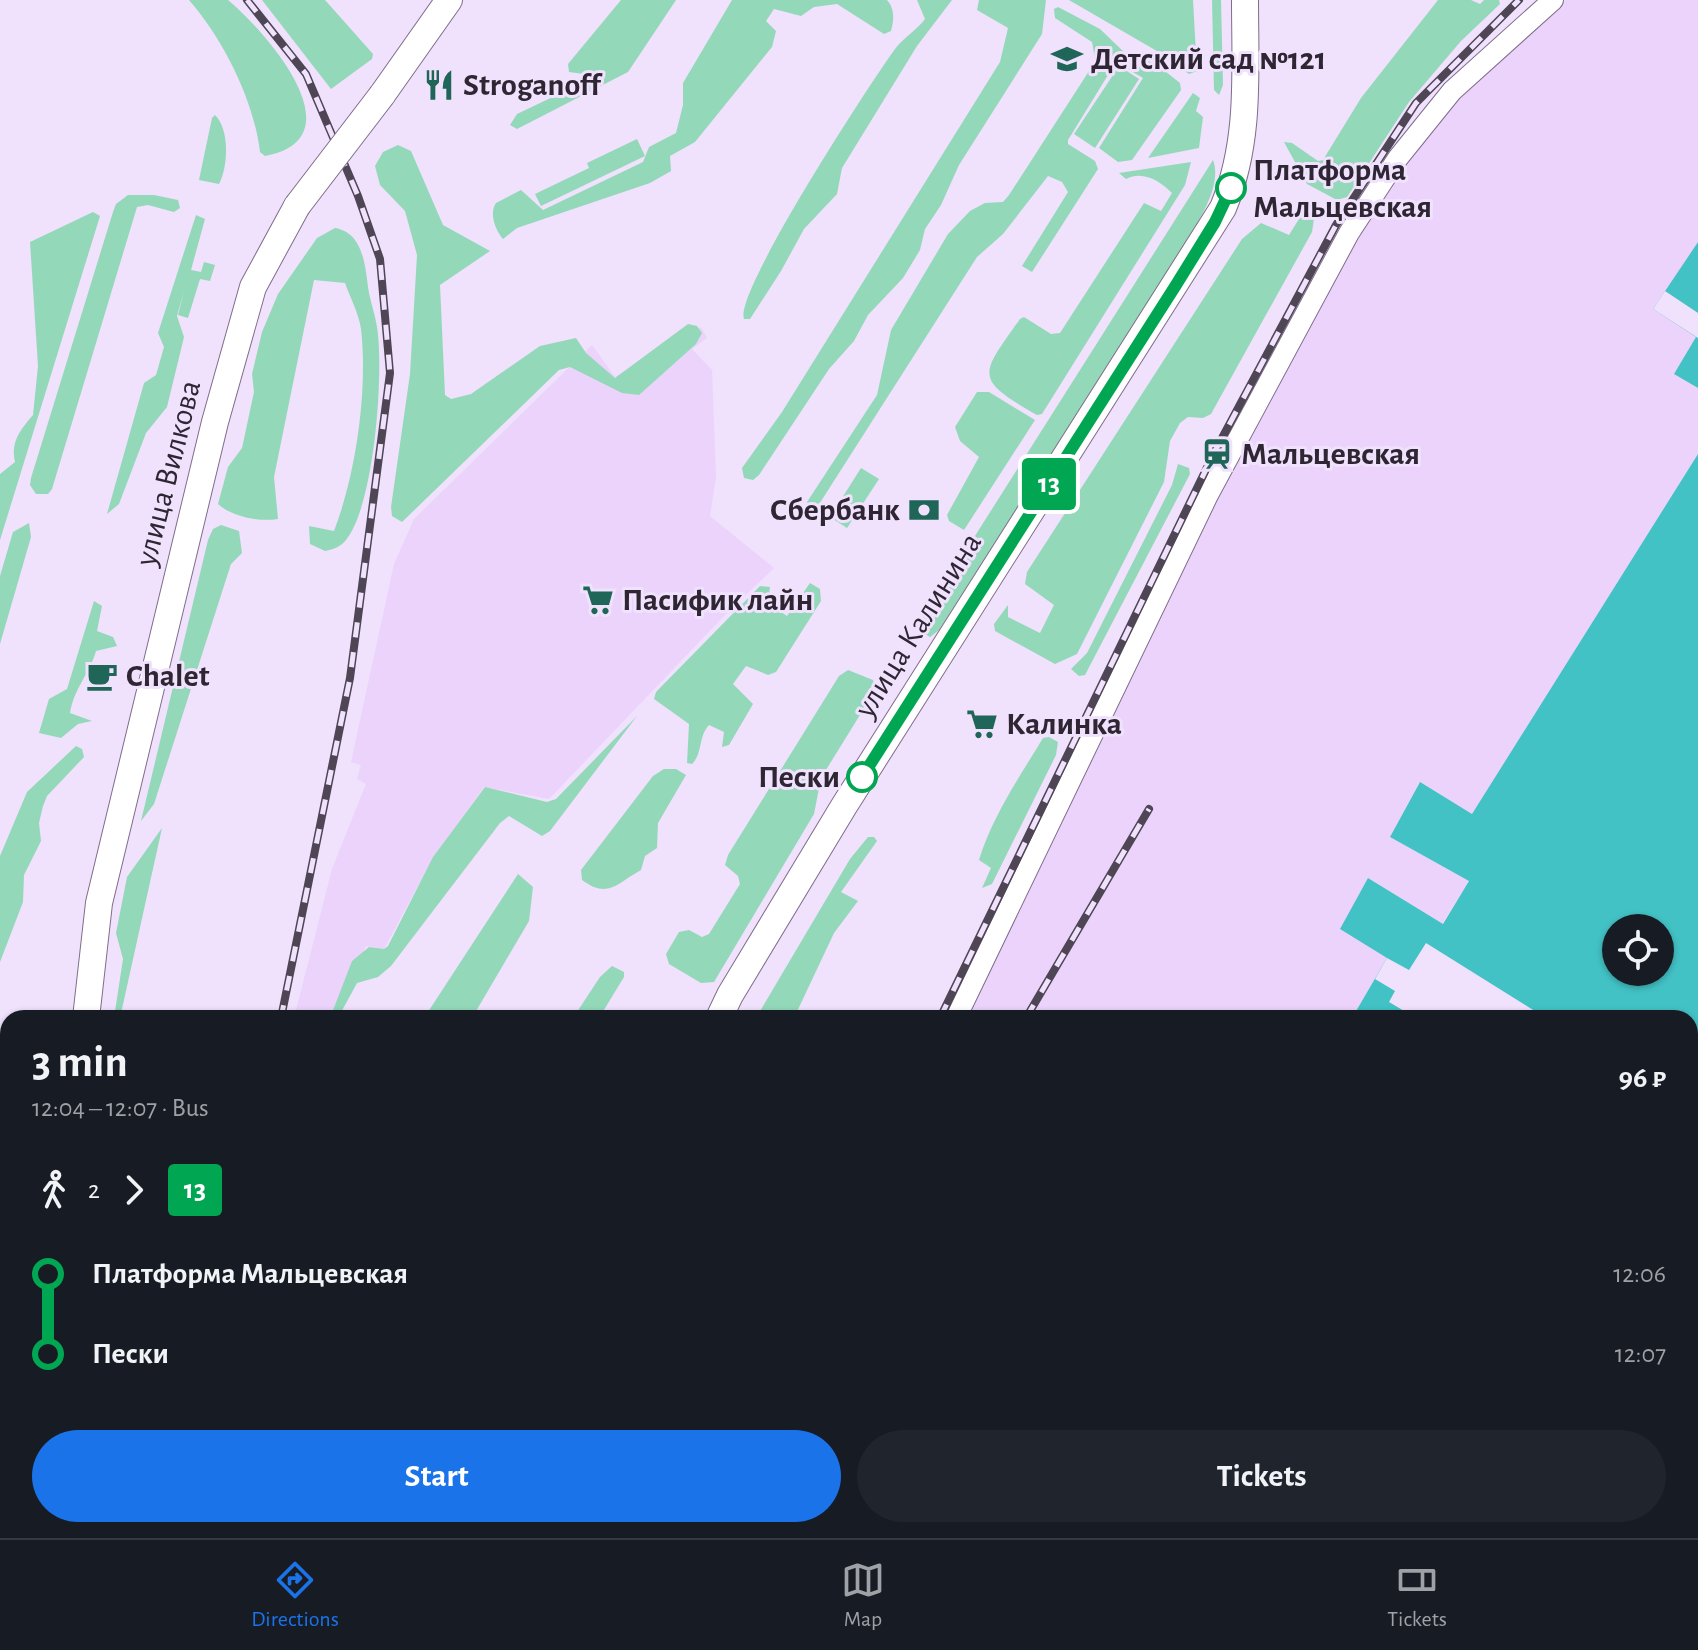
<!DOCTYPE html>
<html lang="en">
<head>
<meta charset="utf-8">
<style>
	:root { --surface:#171b24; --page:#20242c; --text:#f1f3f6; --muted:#9ea1a6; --line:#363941; --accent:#1a73e8 }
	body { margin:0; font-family:"Alegreya Sans",sans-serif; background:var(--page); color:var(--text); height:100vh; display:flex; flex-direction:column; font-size:30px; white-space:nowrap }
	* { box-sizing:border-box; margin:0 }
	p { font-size:26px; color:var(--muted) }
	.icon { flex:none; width:44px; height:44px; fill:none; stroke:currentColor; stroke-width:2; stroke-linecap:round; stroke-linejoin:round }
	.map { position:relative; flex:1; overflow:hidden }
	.drawer { position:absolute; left:0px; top:1010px; width:1698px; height:528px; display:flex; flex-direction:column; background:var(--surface); border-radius:24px 24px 0 0; box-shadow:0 2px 6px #0004 }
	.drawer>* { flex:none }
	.badge { padding:0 16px; border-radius:6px; font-size:28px; line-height:52px }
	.buttons { position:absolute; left:1602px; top:914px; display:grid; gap:16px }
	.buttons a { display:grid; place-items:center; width:72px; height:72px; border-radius:50%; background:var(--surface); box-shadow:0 2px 6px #0004; font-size:40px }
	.map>.badge { position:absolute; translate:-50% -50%; box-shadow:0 0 0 4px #fff }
	.legs { display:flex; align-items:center; gap:12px; height:88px; padding:0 32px; font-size:26px }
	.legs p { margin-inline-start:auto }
	.summary { display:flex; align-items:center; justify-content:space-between; height:136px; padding:0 32px }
	h1 { font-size:44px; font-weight:600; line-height:60px }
	.cta { display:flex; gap:16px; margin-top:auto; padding:16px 32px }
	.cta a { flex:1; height:92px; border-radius:48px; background:var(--accent); color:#fff; font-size:32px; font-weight:600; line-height:92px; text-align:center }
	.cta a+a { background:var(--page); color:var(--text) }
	ul { padding:0 32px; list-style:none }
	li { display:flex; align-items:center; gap:28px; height:80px; font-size:30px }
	li i { display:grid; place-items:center; width:12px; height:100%; margin:0 10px; background:currentColor }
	li i::after { content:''; width:20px; height:20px; margin:-10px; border:6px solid; border-radius:50%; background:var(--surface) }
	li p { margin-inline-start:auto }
	li:first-child i { background:linear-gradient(#0000 50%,currentColor 0) }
	li:last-child i { background:linear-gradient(currentColor 50%,#0000 0) }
	.menu { display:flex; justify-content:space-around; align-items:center; height:112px; border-top:2px solid var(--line); background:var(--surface); font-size:22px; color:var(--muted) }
	.menu a { display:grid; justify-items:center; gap:4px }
	.menu .active { color:var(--accent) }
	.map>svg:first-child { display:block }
</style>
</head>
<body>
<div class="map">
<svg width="1698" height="1538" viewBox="0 0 1698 1538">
	<rect width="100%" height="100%" fill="#f0e1fc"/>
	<!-- built -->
	<g fill="#ebd3fb">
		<polygon points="1566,0 1698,0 1698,242 1665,291 1696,337 1674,374 1698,388 1698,454 1472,814 1419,783 1390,837 1469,881 1442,924 1369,878 1387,958 1352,1018 964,1018 1215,498 1363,220 1458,95"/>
		<polygon points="701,327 707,338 692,349 712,370 716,477 710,516 774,568 724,616 549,799 484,787 434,856 384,949 366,946 332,1018 294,1018 332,869 366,784 357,779 361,765 351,762 394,564 414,519 592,345 615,377"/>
		<polygon points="752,1530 1038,1530 1033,1538 753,1538"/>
	</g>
	<!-- green -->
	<g fill="#94d8ba">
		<path d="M189,0h39c36,30 133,138 37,156l-5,-4c-6,-52 -37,-113 -71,-152z"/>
		<polygon points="262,0 325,0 373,54 372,59 331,89"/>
		<polygon points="621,0 676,0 628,72 517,129 510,125 517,114 584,82 584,74 569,72 568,64"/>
		<path d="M732,0h155c8,9 7,20 4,31l-7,3 -47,-30 -23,3 -13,9 -27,-7 -8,12 10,10 -4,16 -77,95 -25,14 1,15 -21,12 -133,45 -14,11c-8,-9 -14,-26 -7,-36l25,-13 22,20 100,-48 6,-15 27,-14 7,-28v-22z"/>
		<path d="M917,0h35l-35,46 -75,122 -5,26 -33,35 -23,42 -31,48h-6c-10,-27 127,-237 151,-270 9,-12 21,-18 30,-30z"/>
		<polygon points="979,0 1046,0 1042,34 959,165 941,205 925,229 920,250 903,278 868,315 854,341 829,369 759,475 753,480 744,478 742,468 782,412 1000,62 1008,28 977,10"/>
		<polygon points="1069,0 1193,0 1197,71 1189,74 1162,54"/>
		<polygon points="1212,0 1221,0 1223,85 1219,95 1214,90"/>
		<polygon points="1438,0 1471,0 1480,4 1484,0 1499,0 1500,4 1461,41 1409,102 1347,197 1337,200 1307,184 1284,142 1292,143 1318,161 1323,160 1361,98"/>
		<polygon points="1058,7 1100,29 1124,52 1156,64 1180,83 1181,90 1132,160 1118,162 1099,148 1143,78 1116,62 1068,140 1068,144 1095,161 1098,169 1032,272 1022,266 1068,192 1062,182 1048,176 1003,234 977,257 816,509 809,511 807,502 877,395 891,330 948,234 970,211 985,203 1003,202 1009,195 1091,68 1095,59 1092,42 1055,18 1054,9"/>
		<polygon points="1119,66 1139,79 1095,148 1074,134"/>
		<polygon points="1193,93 1200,98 1196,111 1203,117 1199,148 1148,158"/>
		<path d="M215,115c15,15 13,52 4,69l-20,-4 13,-62z"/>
		<polygon points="637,139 645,156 541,206 535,194 589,168 587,163"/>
		<polygon points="398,145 411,151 443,225 490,251 440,285 445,395 451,399 471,394 540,346 576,338 586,353 615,378 688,324 697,326 702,333 696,344 639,395 622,393 570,367 559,370 402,522 392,516 391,507 410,374 417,255 405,211 380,185 375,166 383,152"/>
		<path d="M1213,160c10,26 -16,63 -28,85l-246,385 -9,7 -10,-6 3,-13z"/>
		<path d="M1191,162l-6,23 -143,229 -5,1c-64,-37 -57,-39 -17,-96l4,-2 27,17 9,-1 84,-130 17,8 11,-18c-12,-12 -29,-23 -46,-14l-7,-6z"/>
		<polygon points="128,195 154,195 178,200 180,208 174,212 148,205 137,207 52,489 48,494 36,494 30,485 31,478 113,212 116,204"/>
		<polygon points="1309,203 1316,206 1312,232 1211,414 1203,418 1188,417 1180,423 1170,441 1164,482 1077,654 1055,664 995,631 994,624 1008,605 1008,617 1040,633 1054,605 1025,584 1027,572 1242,239 1261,223 1289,235"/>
		<path d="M93,212l7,4 -100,324v-66l15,-12c-5,-20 6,-33 18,-47l5,-49 -8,-124z"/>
		<polygon points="196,215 205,219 191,270 201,272 204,262 215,265 210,281 200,279 188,318 178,315 184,291 177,316 184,337 167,407 146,433 119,504 107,514 144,383 156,375 164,347 158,333"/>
		<path d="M335,228c30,5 30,41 34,65 3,14 8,28 9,42 5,46 -4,170 -32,205 -6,7 -12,9 -21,11l-15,-7 -1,-18 25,5c22,-57 34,-141 27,-202 -2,-15 -11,-32 -16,-46l-31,-3 -40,197 4,42c-18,3 -46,-2 -60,-15l10,-37 14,-19 12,-56 -2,-18 10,-42 16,-38 39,-56z"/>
		<polygon points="977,392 989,392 1035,420 964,530 949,521 947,515 979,457 960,441 955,427"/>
		<polygon points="1178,464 1189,468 1190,474 1085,675 1079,676 1071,669 1087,653 1172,485"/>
		<polygon points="861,468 879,479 847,528 830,517"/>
		<polygon points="29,523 31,537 0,644 0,576 13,532"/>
		<polygon points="221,525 239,531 242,553 231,564 154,804 141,821 208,540 213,529"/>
		<path d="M810,583l10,6 1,12 -45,71 -8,3 -22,-9 -13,18 20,20 -24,41 -7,2 2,-15 -15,-7c-11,12 -6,28 -17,39l-5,-1 2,-39 -35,-25 2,-7 104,-106 10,1 -2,16 19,13z"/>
		<path d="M94,601l8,5 -5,25 16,6 4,9 -21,5c-7,24 -22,37 -26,62l22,8 -14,3 -17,14 -22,-5 10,-34 18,-10z"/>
		<polygon points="848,670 873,680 876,689 821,778 814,814 714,982 701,983 669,964 666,954 679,932 689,930 702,937 709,934 740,884 738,876 725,865 728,855 839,676"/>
		<polygon points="637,716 550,831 542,836 509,816 500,823 391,966 378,977 357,983 338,1018 330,1018 352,961 369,947 384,949 388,946 433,857 485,787 547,802 556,799"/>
		<path d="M1049,737l9,5 -2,13 -64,129 -10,4 9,-20 -12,-8c13,-43 41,-84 64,-122z"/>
		<polygon points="76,746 82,749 84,757 47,796 43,806 39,823 41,841 24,875 23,902 0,962 0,856 27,792"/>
		<path d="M664,769h12l10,6 -28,48 -1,25 -12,8 -4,14c-25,14 -33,29 -59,10l-1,-10 72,-94z"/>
		<polygon points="162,828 120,1018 114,1018 123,959 116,933 127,877"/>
		<polygon points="868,837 874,837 877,841 841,892 858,901 834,933 794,1018 756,1018 850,859"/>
		<polygon points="518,874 533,887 529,921 472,1018 424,1018"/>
		<polygon points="612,966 624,972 624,977 599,1018 573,1018 600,977"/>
	</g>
	<!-- water -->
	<g fill="#42c2c5" fill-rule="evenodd">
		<polygon points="1698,242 1698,388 1674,374 1696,337 1653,309"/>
		<path d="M1698,454v1084h-665l5,-8h652v-512h-338l35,-60 -47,-29 28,-51 75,46 26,-43 -79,-44 30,-55 52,32zM1616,928h44v44h-44z"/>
	</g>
	<!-- pier -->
	<g fill="#f0e1fc">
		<polygon points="1665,291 1698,313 1698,338 1653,309"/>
		<polygon points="1426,943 1546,1018 1416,1018 1389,1002 1395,991 1375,979 1387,958 1409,970"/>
	</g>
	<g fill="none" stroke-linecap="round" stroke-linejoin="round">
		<defs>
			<g id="minor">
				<polyline points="956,1018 1208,495 1349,233 1398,158 1452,91 1553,0"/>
				<polyline points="759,1530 761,1538"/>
			</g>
			<g id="major">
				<polyline points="382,95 449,0"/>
				<polyline points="86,1018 99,903 215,422 253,287 297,206"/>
				<path d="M719,1018l11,-23 114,-189 379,-598c28,-67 22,-137 22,-208"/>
				<polyline points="0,1486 8,1478"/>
				<polyline points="59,1538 59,1530"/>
				<polyline points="638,1538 641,1530"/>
			</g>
		</defs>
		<!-- minor casing -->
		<use href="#minor" stroke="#7f6d8b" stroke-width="22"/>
		<!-- major casing -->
		<use href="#major" stroke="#7f6d8b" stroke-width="28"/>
		<!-- minor -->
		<use href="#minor" stroke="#fff" stroke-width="20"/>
		<!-- major -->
		<use href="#major" stroke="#fff" stroke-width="26"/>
		<defs>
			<g id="rail">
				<polyline points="247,0 306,74 358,196 380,259 390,373 350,678 281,1018"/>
				<polyline points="940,1018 1214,453 1336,225 1416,103 1519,0"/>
				<polyline points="1026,1018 1149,809"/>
				<polyline points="156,1538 158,1530"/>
				<polyline points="691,1538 695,1530"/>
				<polyline points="715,1538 719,1530"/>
				<polyline points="732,1538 734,1530"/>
			</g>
		</defs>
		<!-- rail casing -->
		<use href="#rail" stroke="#4e4555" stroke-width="8"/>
		<!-- rail -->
		<use href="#rail" stroke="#f0e1fc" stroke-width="5" stroke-dasharray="15" stroke-linecap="butt"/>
		<defs>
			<polyline id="major-bridge" points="297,206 382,95"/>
		</defs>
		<!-- major-bridge casing -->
		<use href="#major-bridge" stroke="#7f6d8b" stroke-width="28" stroke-linecap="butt"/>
		<!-- major-bridge -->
		<use href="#major-bridge" stroke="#fff" stroke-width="26"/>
	</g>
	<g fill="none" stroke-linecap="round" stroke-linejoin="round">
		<defs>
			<polyline id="line-1" points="862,777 1176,285 1215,222 1231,188"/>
		</defs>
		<!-- line-1 casing -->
		<use href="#line-1" stroke="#fff" stroke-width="18"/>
		<!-- line-1 -->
		<use href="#line-1" stroke="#00a651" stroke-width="12"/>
	</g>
	<!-- icons -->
	<defs>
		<symbol id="school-bare" viewBox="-9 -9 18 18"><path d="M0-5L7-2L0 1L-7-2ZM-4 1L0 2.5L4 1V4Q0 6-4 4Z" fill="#1f6659" stroke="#f0e1fc" stroke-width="2.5" paint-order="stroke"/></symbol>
		<symbol id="restaurant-bare" viewBox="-9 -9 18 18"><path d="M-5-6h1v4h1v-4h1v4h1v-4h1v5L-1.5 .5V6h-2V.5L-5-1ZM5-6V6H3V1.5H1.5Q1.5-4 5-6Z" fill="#1f6659" stroke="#f0e1fc" stroke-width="2.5" paint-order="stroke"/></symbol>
		<symbol id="station-bare" viewBox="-9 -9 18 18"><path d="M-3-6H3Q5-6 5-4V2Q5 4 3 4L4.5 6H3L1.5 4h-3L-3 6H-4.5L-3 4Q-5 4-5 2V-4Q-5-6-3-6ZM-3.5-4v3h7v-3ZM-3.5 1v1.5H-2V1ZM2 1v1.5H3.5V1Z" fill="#1f6659" stroke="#f0e1fc" stroke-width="2.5" paint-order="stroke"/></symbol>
		<symbol id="bank-bare" viewBox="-9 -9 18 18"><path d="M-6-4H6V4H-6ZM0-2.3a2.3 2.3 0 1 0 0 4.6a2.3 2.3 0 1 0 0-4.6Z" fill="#1f6659" stroke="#f0e1fc" stroke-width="2.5" paint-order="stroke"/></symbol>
		<symbol id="supermarket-bare" viewBox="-9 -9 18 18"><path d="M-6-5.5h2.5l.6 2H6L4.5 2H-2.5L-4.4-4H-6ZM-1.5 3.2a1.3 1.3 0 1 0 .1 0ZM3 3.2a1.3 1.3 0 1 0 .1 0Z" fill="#1f6659" stroke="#f0e1fc" stroke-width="2.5" paint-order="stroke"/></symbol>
		<symbol id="cafe-bare" viewBox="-9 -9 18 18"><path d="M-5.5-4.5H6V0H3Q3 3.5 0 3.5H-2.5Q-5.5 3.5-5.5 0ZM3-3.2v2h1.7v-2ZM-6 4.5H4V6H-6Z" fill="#1f6659" stroke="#f0e1fc" stroke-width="2.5" paint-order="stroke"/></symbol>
	</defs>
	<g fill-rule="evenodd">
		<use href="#school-bare" x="1045" y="37" width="44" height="44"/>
		<use href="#restaurant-bare" x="417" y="63" width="44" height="44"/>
		<use href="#station-bare" x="1195" y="432" width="44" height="44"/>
		<use href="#bank-bare" x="902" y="488" width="44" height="44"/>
		<use href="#supermarket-bare" x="576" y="578" width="44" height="44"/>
		<use href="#cafe-bare" x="80" y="654" width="44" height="44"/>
		<use href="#supermarket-bare" x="960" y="702" width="44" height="44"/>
	</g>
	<!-- markers -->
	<g fill="#fff" stroke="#00a651" stroke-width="4">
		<circle cx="1231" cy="188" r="14"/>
		<circle cx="862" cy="777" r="14"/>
	</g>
	<g text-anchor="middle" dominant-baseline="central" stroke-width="6" stroke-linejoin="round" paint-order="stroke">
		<!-- poi labels -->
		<g font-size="32" font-weight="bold" fill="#2e2633" stroke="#f0e1fc" text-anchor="start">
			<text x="1091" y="59">Детский сад №121</text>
			<text x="463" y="85">Stroganoff</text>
			<text x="1241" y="454">Мальцевская</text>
			<text x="900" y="510" text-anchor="end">Сбербанк</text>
			<text x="622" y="600">Пасифик лайн</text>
			<text x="126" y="676">Chalet</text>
			<text x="1006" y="724">Калинка</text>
		</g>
		<!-- stop labels -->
		<g font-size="32" font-weight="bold" fill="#2e2633" stroke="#f0e1fc" text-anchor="start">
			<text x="1253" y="170">Платформа<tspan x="1253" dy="37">Мальцевская</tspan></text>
			<text x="840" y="777" text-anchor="end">Пески</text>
		</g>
		<!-- street labels -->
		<g font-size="32" fill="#2e2633" stroke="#f0e1fc">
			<text transform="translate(168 473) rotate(-76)">улица Вилкова</text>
			<text transform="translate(918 625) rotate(-58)">улица Калинина</text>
		</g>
	</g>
</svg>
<div class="buttons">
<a><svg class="icon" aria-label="locate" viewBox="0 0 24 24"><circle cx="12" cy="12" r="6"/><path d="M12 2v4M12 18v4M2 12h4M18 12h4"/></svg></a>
</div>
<b class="badge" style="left:1049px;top:484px;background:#00a651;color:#fff">13</b>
<section class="drawer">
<div class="summary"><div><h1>3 min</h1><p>12:04 – 12:07 · Bus</p></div><b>96 ₽</b></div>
<div class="legs"><svg class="icon" aria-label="walk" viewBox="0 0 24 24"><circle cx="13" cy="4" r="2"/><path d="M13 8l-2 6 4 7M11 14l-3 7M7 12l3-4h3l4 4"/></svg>2<svg class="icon" aria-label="forward" viewBox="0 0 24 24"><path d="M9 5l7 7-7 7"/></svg><b class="badge" style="background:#00a651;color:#fff">13</b></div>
<ul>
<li><i style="color:#00a651"></i><b>Платформа Мальцевская</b><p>12:06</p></li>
<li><i style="color:#00a651"></i><b>Пески</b><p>12:07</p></li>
</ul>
<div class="cta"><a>Start</a><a>Tickets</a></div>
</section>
</div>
<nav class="menu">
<a class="active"><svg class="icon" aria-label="directions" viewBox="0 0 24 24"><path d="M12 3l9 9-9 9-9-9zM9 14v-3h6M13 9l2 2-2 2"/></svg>Directions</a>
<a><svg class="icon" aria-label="map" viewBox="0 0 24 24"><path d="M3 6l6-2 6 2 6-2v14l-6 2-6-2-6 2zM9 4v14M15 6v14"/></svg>Map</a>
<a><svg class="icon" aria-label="tickets" viewBox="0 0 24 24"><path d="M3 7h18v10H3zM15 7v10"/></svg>Tickets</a>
</nav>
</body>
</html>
